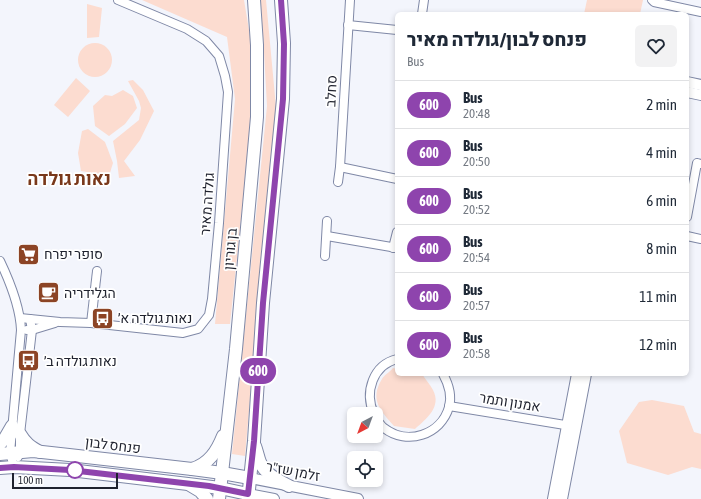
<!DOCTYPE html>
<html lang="en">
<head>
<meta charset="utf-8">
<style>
	:root { --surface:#fff; --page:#f2f2f3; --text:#1f2937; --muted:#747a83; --line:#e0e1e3 }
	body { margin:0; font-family:"Asap Condensed",Heebo,sans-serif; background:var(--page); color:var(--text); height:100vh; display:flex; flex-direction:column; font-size:15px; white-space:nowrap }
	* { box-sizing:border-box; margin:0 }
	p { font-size:13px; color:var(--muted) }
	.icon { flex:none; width:22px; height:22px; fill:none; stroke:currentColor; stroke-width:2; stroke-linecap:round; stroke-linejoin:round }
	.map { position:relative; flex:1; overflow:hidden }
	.drawer { position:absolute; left:395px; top:12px; width:294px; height:364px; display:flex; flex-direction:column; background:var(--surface); border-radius:6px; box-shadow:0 2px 6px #0003 }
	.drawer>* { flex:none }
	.badge { padding:0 8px; border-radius:13px; font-size:14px; line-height:26px }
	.needle { width:26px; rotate:221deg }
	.controls { position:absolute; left:347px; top:407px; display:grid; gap:8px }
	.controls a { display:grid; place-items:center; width:36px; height:36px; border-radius:6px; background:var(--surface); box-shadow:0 2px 6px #0003; font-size:20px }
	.scale { position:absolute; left:12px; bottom:10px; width:106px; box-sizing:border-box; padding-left:4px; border:2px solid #1f222e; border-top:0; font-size:11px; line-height:14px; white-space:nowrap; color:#1f222e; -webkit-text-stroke:3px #fff; paint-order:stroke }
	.map>.badge { position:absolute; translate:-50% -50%; box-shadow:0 0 0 2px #fff }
	.round { display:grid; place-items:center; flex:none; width:42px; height:42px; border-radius:6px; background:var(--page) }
	.headline { display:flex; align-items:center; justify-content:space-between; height:68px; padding:0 12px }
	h1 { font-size:19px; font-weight:800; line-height:30px }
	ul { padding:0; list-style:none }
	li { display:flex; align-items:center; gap:12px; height:48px; padding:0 12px; border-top:1px solid var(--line) }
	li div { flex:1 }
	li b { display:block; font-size:15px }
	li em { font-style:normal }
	li .badge { min-width:44px; font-weight:700; text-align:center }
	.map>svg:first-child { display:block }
</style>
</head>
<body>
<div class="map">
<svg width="701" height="499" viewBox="0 0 701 499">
	<rect width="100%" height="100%" fill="#f3f5fc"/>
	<!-- green -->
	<g fill="#fcdcd0">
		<polygon points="142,0 244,0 250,36 253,104 230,324 215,324 235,99 227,37"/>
		<polygon points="258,0 266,0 276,107 245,456 232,454 267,106 263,34"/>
		<polygon points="587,0 643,0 640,14 584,14"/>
		<polygon points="87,4 102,8 99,37 87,38"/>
		<circle cx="95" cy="60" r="17"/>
		<polygon points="76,78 90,91 68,117 54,105"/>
		<polygon points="133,80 143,90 154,111 140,140 124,161 135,176 119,178 117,161 113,141 139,120 141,108 139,101 128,81"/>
		<polygon points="123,90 133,96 137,108 125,124 109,136 95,126 93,106 105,95 112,96"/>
		<polygon points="88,129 105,142 113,163 109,176 81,171 78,153 82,131"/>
		<path d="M393,368l4,1v5h25c3,5 8,10 11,16 9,17 -7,29 -18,39l-21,-3c-13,-15 -25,-26 -12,-47 2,-4 8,-7 11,-11z"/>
		<polygon points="652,400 684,406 694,432 701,434 701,469 692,467 668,475 627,463 619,431 639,402"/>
	</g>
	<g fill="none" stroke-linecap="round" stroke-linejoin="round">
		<defs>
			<g id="minor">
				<polyline points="652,0 654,2 701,12"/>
				<polyline points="422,14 424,0"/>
				<polyline points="348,25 397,30"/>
				<polyline points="340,167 397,179"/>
				<polyline points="338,182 340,167 350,0"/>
				<polyline points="687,217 697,163 701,164"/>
				<polyline points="327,236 397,248"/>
				<polyline points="687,236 701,239"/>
				<polyline points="393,248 397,232"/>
				<polyline points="325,256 327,221"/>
				<path d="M0,261c10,21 20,45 21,69l-11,123 4,14"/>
				<polyline points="20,318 60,322 91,323 183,333 198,329 209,315 212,299 219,223 228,92 225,76 219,56 206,41 187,29 118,0"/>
				<polyline points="91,323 97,271"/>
				<polyline points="27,330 32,330 55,323"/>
				<polyline points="449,406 571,426"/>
				<path d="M374,414c-10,-22 -1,-49 23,-55"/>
				<path d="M376,419c3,3 5,7 8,9 23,18 57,7 65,-21 3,-11 -1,-24 -6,-33"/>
				<polyline points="18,457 20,452 20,434 32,330 30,319"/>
			</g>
			<g id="tertiary">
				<polyline points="687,82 701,85"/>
				<polyline points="687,92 701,95"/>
				<polyline points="250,478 358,499"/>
				<polyline points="248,494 274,499"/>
				<polyline points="553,499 577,374"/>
				<polyline points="562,499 586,374"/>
			</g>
			<g id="secondary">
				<path d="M20,434c5,9 11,13 20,18"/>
				<polyline points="0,444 5,438 12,426"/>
				<path d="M255,446c2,5 3,11 5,16 5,12 18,18 29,24"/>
				<polyline points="0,454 33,451 69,455 192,469 222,473 250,478"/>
				<polyline points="0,468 14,467 70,470 188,484 220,488 248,494"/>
				<path d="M192,469c17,-5 25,-18 31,-33"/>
				<polyline points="190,485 200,491 207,499"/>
				<polyline points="219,499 222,473 236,349 257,117 257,45 254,0"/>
				<polyline points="248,499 254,441 263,303 283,99 284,43 281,0"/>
			</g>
		</defs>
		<!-- minor casing -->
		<use href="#minor" stroke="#7f88a6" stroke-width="10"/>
		<!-- tertiary casing -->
		<use href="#tertiary" stroke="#7f88a6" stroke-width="12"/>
		<!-- secondary casing -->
		<use href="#secondary" stroke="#7f88a6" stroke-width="14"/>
		<!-- minor -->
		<use href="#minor" stroke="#fff" stroke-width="8"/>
		<!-- tertiary -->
		<use href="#tertiary" stroke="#fff" stroke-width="10"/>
		<!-- secondary -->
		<use href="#secondary" stroke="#fff" stroke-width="12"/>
	</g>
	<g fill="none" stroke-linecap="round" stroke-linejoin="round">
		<defs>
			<polyline id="line" points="0,468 14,467 70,470 209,486 248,494 254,441 263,303 283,99 284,44 281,0"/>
		</defs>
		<!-- line casing -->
		<use href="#line" stroke="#fff" stroke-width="9"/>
		<!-- line -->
		<use href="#line" stroke="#8e44ad" stroke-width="6"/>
	</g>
	<!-- icons -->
	<defs>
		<symbol id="supermarket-square" viewBox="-11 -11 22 22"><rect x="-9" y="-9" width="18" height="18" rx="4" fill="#8c4425" stroke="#fff"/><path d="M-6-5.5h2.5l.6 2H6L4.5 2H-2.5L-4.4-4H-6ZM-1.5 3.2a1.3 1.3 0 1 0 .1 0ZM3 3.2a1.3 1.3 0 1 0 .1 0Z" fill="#fff"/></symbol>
		<symbol id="cafe-square" viewBox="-11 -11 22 22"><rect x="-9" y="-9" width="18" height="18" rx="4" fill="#8c4425" stroke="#fff"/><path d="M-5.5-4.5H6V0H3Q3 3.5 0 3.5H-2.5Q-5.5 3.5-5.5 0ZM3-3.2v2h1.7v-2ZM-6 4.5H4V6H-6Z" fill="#fff"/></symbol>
		<symbol id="bus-square" viewBox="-11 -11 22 22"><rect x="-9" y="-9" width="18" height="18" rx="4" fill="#8c4425" stroke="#fff"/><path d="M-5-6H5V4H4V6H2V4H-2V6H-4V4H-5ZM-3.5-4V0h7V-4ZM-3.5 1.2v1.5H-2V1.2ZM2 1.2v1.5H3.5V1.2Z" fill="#fff"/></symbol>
	</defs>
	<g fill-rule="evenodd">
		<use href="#supermarket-square" x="16" y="242" width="25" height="25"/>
		<use href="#cafe-square" x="36" y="280" width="25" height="25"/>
		<use href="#bus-square" x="90" y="306" width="25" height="25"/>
		<use href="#bus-square" x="16" y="348" width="25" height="25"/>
	</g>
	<!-- markers -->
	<circle fill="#fff" stroke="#8e44ad" stroke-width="2" cx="75" cy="470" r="8"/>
	<g text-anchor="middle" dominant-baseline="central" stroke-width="3.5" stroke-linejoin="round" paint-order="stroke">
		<!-- street labels -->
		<g font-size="14" fill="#1f222e" stroke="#fff">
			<text transform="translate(331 91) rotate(-87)">סחלב</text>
			<text transform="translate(207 204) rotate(-86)">גולדה מאיר</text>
			<text transform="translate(230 249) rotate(-85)">בן גוריון</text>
			<text transform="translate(510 402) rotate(9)">אמנון ותמר</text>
			<text transform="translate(113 445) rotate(7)">פנחס לבון</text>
			<text transform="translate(293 471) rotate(11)">זלמן שז"ר</text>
		</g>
		<!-- poi labels -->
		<g font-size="14" fill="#1f222e" stroke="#fff" text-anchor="start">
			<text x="44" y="254">סופר יפרח</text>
			<text x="64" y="293">הגלידריה</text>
			<text x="118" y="318">נאות גולדה א׳</text>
			<text x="44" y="361">נאות גולדה ב׳</text>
		</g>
		<!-- district labels -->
		<g font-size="18" font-weight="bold" fill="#79381b" stroke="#fff">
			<text x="69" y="178">נאות גולדה</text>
		</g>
	</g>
</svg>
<div class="controls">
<a><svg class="needle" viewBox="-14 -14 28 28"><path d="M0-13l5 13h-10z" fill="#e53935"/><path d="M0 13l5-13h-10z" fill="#747a83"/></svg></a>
<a><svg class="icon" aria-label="locate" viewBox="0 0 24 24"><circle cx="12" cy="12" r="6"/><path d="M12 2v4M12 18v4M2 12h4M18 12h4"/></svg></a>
</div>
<div class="scale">100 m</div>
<b class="badge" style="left:258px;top:371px;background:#8e44ad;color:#fff">600</b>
<section class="drawer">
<div class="headline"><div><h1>פנחס לבון/גולדה מאיר</h1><p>Bus</p></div><a class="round"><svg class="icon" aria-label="heart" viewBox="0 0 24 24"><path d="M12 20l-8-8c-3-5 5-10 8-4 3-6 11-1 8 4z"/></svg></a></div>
<ul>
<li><span class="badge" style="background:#8e44ad;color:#fff">600</span><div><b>Bus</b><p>20:48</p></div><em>2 min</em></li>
<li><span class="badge" style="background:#8e44ad;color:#fff">600</span><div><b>Bus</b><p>20:50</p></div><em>4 min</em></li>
<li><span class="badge" style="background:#8e44ad;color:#fff">600</span><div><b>Bus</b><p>20:52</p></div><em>6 min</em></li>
<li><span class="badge" style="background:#8e44ad;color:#fff">600</span><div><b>Bus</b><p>20:54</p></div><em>8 min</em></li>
<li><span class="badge" style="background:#8e44ad;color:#fff">600</span><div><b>Bus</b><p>20:57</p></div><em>11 min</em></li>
<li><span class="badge" style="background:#8e44ad;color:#fff">600</span><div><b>Bus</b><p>20:58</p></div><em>12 min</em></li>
</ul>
</section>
</div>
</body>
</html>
